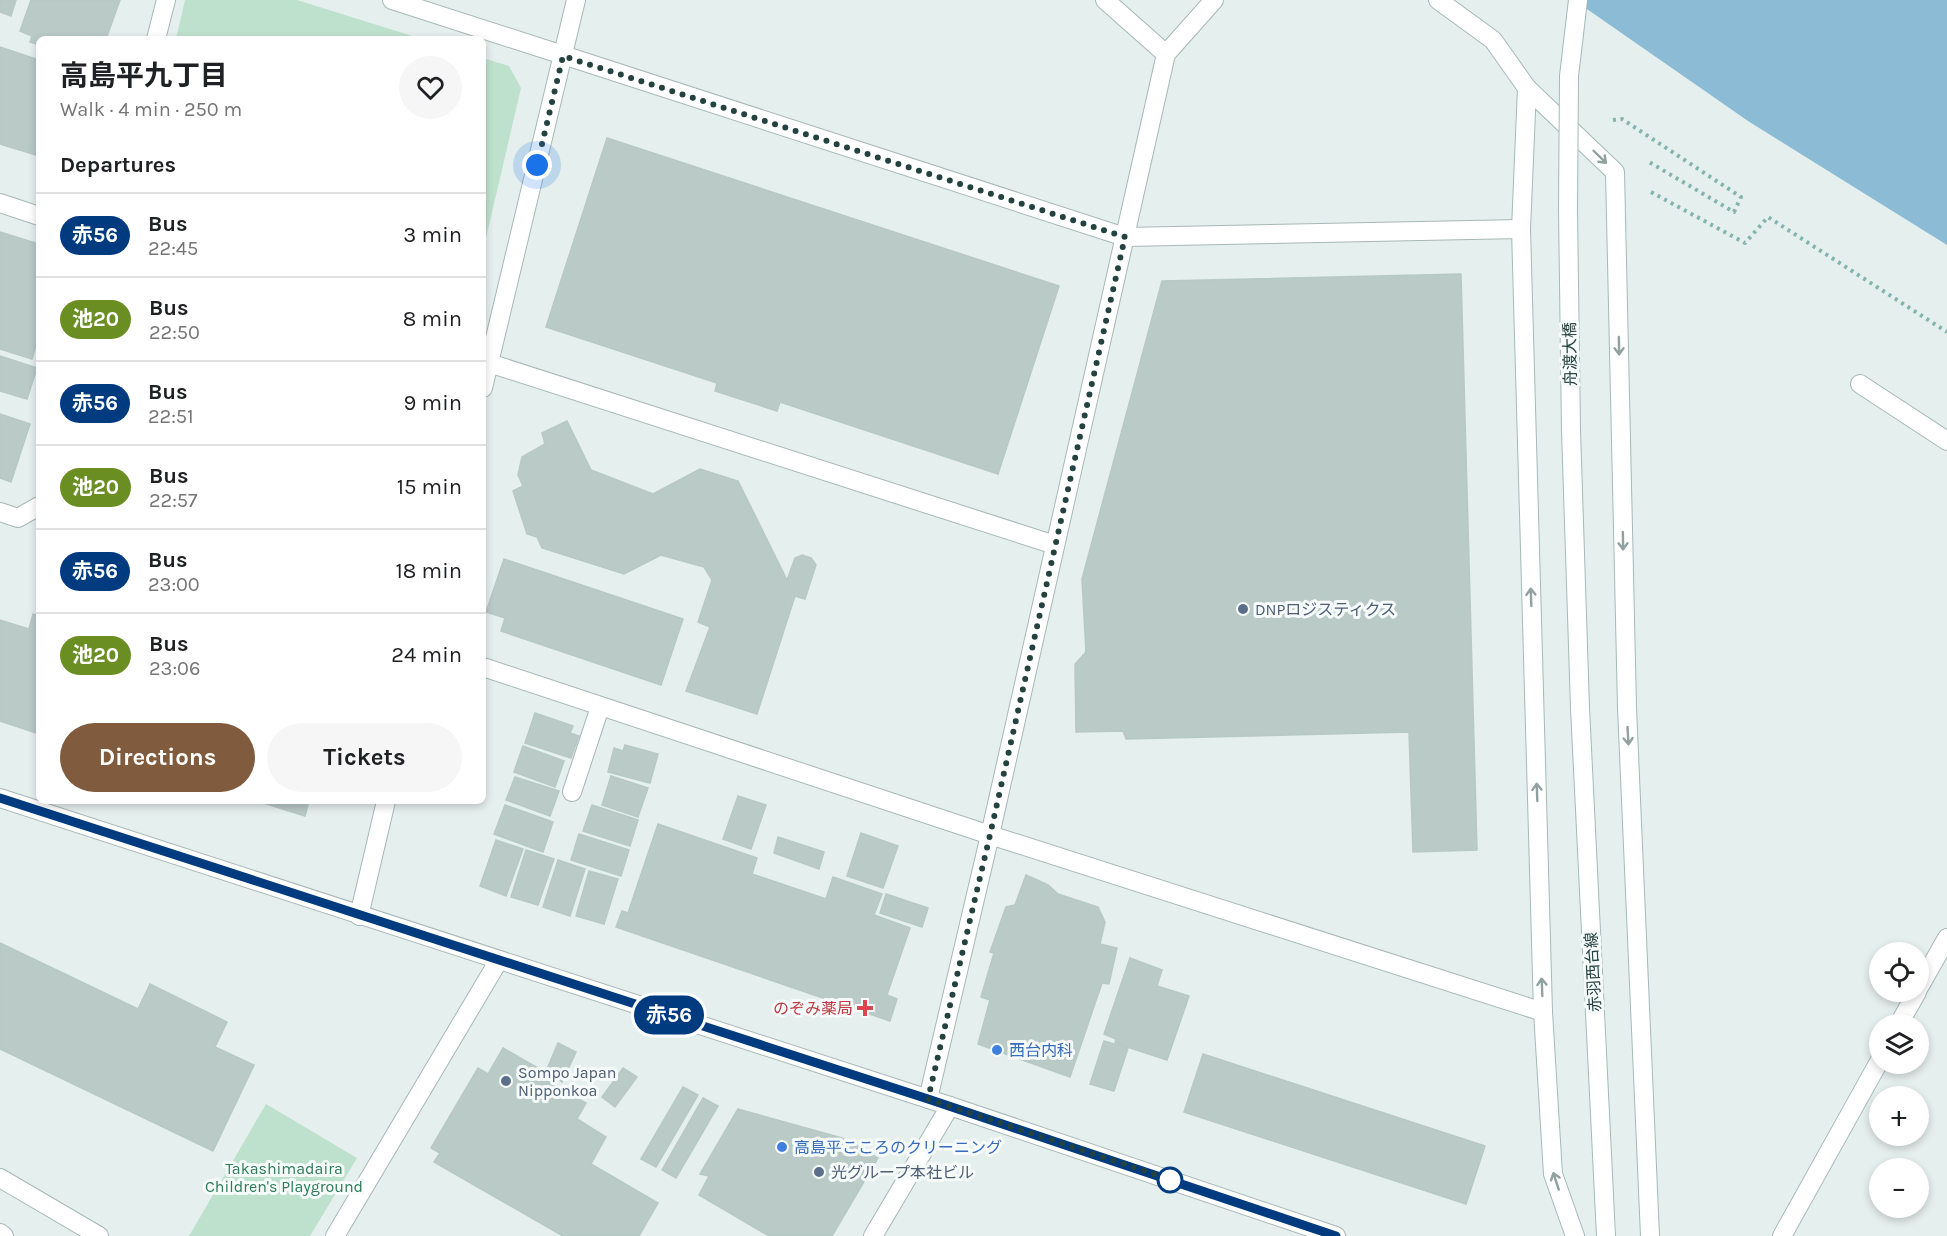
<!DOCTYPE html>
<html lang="en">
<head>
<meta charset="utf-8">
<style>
	:root { --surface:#fff; --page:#f6f6f6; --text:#202124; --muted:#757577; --line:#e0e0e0; --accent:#815b3d }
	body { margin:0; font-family:Karla,"Noto Sans JP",sans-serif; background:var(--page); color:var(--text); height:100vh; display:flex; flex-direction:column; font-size:22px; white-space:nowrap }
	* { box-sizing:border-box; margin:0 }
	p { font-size:20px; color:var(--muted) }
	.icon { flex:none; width:33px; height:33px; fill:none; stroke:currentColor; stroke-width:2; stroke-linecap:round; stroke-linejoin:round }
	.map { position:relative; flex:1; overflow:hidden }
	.details { position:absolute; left:36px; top:36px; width:450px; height:768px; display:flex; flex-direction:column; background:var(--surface); border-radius:9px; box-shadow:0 3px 9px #0003 }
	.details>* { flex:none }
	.badge { padding:0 12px; border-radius:20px; font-size:21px; line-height:39px }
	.buttons { position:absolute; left:1869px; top:942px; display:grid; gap:12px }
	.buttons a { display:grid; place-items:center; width:60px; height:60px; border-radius:50%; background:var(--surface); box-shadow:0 3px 9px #0003; font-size:30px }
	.you { position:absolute; width:30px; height:30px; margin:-15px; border:4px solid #fff; border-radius:50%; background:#1a73e8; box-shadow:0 0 0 9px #1a73e833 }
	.map>.badge { position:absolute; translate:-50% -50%; box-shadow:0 0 0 3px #fff }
	h2 { padding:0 24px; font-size:22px; line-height:54px }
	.round { display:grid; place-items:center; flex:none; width:63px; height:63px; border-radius:32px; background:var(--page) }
	.overview { display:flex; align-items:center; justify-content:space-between; height:102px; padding:0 24px }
	h1 { font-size:28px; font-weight:700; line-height:45px }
	.button { display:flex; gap:12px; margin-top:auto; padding:12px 24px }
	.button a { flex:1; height:69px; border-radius:36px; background:var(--accent); color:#fff; font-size:24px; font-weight:700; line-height:69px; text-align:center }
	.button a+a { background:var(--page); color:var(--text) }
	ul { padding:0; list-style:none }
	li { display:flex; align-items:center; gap:18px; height:84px; padding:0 24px; border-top:2px solid var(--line) }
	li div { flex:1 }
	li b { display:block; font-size:22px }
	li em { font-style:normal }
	li .badge { min-width:66px; font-weight:700; text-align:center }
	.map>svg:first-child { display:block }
</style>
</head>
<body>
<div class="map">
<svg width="1947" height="1236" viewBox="0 0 1947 1236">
	<rect width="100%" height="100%" fill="#e5efed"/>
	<!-- green -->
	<g fill="#bee1ce">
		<polygon points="185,0 297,0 422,39 176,39"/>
		<polygon points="483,58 509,66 521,88 483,251"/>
		<polygon points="266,1104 357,1158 310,1236 189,1236"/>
	</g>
	<!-- water -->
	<polygon fill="#8cbbd5" points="1574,0 1947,0 1947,245 1748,121"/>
	<!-- building -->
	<g fill="#bacac6" stroke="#b7c9c5" stroke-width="1.5">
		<polygon points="0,0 16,0 11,16 0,12"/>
		<polygon points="31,0 120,0 106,39 39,39 39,45 30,42 32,36 20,31"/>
		<polygon points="0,47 39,60 39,156 0,144"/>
		<polygon points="607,138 1059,286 998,474 780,402 777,411 715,391 717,383 546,327"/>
		<polygon points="0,232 39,244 39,336 32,359 0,349"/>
		<polygon points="1461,274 1477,850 1413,852 1409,732 1126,739 1123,731 1076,732 1075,664 1086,652 1082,579 1162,281"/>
		<polygon points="0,356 37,368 27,399 0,391"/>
		<polygon points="0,414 30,424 11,482 0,478"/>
		<polygon points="567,421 591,470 653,494 700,469 738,481 787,580 795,558 802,555 811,558 816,565 805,599 795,596 757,714 686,691 710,627 698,622 712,580 704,567 661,555 624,574 542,548 537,537 527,534 513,491 523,486 518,475 522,457 545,444 542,433"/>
		<polygon points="504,559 683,619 661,685 501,631 505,618 486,612"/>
		<polygon points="33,614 39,616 39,734 0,721 0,620 29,629"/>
		<polygon points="535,713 573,726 570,733 579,736 571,758 525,743"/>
		<polygon points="625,745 658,754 650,783 608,772 614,748 623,751"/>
		<polygon points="523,746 564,761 555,787 514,772"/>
		<polygon points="611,776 648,788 638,817 602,805"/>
		<polygon points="515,777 559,791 550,816 506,800"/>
		<polygon points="738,796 766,805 751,849 723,839"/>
		<polygon points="257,801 309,801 305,816"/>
		<polygon points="505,805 553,822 543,852 494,834"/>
		<polygon points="592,805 638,820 630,846 583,831"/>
		<polygon points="658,824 757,858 752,874 826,899 833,877 882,894 874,915 910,928 887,995 897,999 890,1021 616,927 622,911 628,913"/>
		<polygon points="861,833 898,846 883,888 847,876"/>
		<polygon points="579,834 629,850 621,876 571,860"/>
		<polygon points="778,837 824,852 819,869 774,853"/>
		<polygon points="496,840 523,849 506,896 480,886"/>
		<polygon points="526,850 554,859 538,905 511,897"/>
		<polygon points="558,860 585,869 570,916 543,907"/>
		<polygon points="589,871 618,879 604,924 576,916"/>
		<polygon points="1026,875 1048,885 1058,894 1098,907 1105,922 1100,944 1117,948 1109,984 1102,983 1070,1077 978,1044 990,1000 981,997 994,953 990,952 1006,907 1015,905"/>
		<polygon points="886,894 928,908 922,927 880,913"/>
		<polygon points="0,943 138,1009 150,984 227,1022 215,1047 254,1065 213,1151 0,1049"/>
		<polygon points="1130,958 1162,970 1157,986 1189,996 1167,1060 1115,1043 1116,1039 1104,1034"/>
		<polygon points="1104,1041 1128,1048 1114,1091 1090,1084"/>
		<polygon points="558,1043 576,1052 562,1082 547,1069"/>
		<polygon points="503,1048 550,1075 549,1082 586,1103 577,1119 606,1137 591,1164 658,1203 639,1236 563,1236 434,1162 440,1153 431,1148 478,1068 488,1074"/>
		<polygon points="1203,1054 1485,1146 1466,1204 1184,1112"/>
		<polygon points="623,1068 637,1077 615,1107 602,1097"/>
		<polygon points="683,1087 698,1095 656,1167 641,1159"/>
		<polygon points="703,1098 718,1106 676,1178 662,1170"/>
		<polygon points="738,1109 842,1138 878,1158 832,1236 769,1236 699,1195 709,1176 700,1174"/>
	</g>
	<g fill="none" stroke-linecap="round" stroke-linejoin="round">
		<defs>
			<g id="service">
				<polyline points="572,792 600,707"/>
				<polyline points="0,1233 4,1236"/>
			</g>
			<g id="minor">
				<polyline points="1105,0 1166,54"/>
				<polyline points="1438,0 1493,40 1527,88"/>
				<polyline points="156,39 166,0"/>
				<polyline points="563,55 1125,237 1521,229"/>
				<polyline points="0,203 39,216"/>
				<polyline points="489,363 1055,545"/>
				<polyline points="1860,384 1947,441"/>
				<polyline points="0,512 18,518 39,506"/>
				<polyline points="483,667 990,835 1543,1012"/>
				<polyline points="1918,989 1947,938"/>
				<polyline points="1899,1024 1917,992"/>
				<polyline points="928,1099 990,835 1166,54 1214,0"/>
				<polyline points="0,1178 99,1236"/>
				<polyline points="335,1236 499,960"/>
				<polyline points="873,1236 950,1106"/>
				<polyline points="1782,1236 1880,1060"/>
			</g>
			<g id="tertiary">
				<polyline points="392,0 563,55"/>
				<polyline points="483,388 576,0"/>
				<polyline points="0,798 950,1106 1336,1236"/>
				<polyline points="359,916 386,801"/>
			</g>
			<g id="secondary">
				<polyline points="1527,88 1615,172 1627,708 1650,1236"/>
				<polyline points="1527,88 1521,229 1543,1012 1553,1174 1575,1236"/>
				<polyline points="1580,708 1606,1236"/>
			</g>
		</defs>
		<!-- service casing -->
		<use href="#service" stroke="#a7b8b6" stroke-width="20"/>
		<!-- minor casing -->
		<use href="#minor" stroke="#a7b8b6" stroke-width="20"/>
		<!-- tertiary casing -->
		<use href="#tertiary" stroke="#a7b8b6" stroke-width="20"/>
		<!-- secondary casing -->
		<use href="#secondary" stroke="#a3bbb8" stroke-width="20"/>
		<!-- path -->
		<g stroke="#85b4af" stroke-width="4" stroke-dasharray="3 4.5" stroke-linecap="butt">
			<polyline points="1613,120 1622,119 1741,197 1734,212 1649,162"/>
			<polyline points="1651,192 1745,243 1768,217 1947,332"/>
		</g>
		<!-- service -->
		<use href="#service" stroke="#fff" stroke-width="18"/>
		<!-- minor -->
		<use href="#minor" stroke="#fff" stroke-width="18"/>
		<!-- tertiary -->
		<use href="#tertiary" stroke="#fff" stroke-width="18"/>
		<!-- secondary -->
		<use href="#secondary" stroke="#fff" stroke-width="18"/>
		<defs>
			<polyline id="secondary-bridge" points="1578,0 1569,76 1568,209 1571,430 1580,708"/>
		</defs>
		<!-- secondary-bridge casing -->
		<use href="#secondary-bridge" stroke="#a3bbb8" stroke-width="20" stroke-linecap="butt"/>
		<!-- secondary-bridge -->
		<use href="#secondary-bridge" stroke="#fff" stroke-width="18"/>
	</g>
	<!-- one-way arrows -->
	<defs><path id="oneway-shaft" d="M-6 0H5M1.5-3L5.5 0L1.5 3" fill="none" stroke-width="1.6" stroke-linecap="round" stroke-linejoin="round" transform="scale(1.5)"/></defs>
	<g stroke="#91a0a0">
		<use href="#oneway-shaft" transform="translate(1600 157) rotate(44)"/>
		<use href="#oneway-shaft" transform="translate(1619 346) rotate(89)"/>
		<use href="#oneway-shaft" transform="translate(1623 541) rotate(89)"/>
		<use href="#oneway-shaft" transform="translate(1531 597) rotate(-92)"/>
		<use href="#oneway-shaft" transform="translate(1628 736) rotate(87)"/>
		<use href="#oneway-shaft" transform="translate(1537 792) rotate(-92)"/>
		<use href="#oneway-shaft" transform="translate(1542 987) rotate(-92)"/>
		<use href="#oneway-shaft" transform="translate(1556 1181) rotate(-108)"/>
	</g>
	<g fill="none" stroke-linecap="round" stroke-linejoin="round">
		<defs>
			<polyline id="line" points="0,798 928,1099 1336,1236"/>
		</defs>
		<!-- line casing -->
		<use href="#line" stroke="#fff" stroke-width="14"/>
		<!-- line -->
		<use href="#line" stroke="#003b80" stroke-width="9"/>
		<!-- walk -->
		<polyline stroke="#234240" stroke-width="6" stroke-dasharray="0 10.8" points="537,165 563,56 1125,237 990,835 928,1099 1178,1182 1170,1180"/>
	</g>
	<!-- markers -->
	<g fill="#5c6f8a" stroke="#f6fbfa" stroke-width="2">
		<circle cx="1243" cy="609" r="6"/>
		<circle cx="506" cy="1081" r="6"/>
		<circle cx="819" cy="1172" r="6"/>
	</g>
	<path fill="#e0444e" stroke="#f6fbfa" stroke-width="2" d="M862 999h6v6h6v6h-6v6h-6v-6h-6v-6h6z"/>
	<g fill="#3f7fe0" stroke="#f6fbfa" stroke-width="2">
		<circle cx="997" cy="1050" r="6"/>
		<circle cx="782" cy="1147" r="6"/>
	</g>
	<circle fill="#fff" stroke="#003b80" stroke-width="3" cx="1170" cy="1180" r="12"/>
	<g text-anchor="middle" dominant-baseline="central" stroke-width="6" stroke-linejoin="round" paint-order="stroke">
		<!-- street labels -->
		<g font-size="16" fill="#234240" stroke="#f6fbfa">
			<text transform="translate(1570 354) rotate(-91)">舟渡大橋</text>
			<text transform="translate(1593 972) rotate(-93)">赤羽西台線</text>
		</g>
		<!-- service labels -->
		<g font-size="16" fill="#4e5e75" stroke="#f6fbfa" text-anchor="start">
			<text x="1255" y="609">DNPロジスティクス</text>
			<text x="518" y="1072">Sompo Japan<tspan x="518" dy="18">Nipponkoa</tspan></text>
			<text x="831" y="1172">光グループ本社ビル</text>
		</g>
		<!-- health labels -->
		<g font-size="16" fill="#be3a42" stroke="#f6fbfa" text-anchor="end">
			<text x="853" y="1008">のぞみ薬局</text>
		</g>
		<!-- shop labels -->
		<g font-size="16" fill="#366cbe" stroke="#f6fbfa" text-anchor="start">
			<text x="1009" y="1050">西台内科</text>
			<text x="794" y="1147">高島平こころのクリーニング</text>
		</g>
		<!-- park labels -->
		<g font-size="16" fill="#2b7b5a" stroke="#f6fbfa">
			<text x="284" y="1168">Takashimadaira<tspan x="284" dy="18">Children's Playground</tspan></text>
		</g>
	</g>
</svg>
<div class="buttons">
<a><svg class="icon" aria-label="locate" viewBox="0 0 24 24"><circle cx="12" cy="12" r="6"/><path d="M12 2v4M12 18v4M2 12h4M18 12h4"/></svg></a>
<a><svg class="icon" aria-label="layers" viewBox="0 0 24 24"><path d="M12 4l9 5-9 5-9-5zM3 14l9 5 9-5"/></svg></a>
<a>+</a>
<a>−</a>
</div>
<div class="you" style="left:537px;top:165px"></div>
<b class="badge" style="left:669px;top:1015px;background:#003b80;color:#fff">赤56</b>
<section class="details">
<div class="overview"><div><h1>高島平九丁目</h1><p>Walk · 4 min · 250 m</p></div><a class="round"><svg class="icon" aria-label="heart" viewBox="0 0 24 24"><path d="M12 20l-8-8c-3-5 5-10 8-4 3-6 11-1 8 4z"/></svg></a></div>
<h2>Departures</h2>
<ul>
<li><span class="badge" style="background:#003b80;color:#fff">赤56</span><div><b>Bus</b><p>22:45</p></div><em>3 min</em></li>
<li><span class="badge" style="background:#6b8e23;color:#fff">池20</span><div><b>Bus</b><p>22:50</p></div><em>8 min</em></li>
<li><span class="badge" style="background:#003b80;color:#fff">赤56</span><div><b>Bus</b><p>22:51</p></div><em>9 min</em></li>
<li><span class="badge" style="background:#6b8e23;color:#fff">池20</span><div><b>Bus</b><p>22:57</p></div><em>15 min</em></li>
<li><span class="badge" style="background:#003b80;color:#fff">赤56</span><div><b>Bus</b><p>23:00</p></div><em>18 min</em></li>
<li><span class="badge" style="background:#6b8e23;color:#fff">池20</span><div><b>Bus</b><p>23:06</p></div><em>24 min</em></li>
</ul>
<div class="button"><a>Directions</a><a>Tickets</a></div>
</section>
</div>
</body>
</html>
